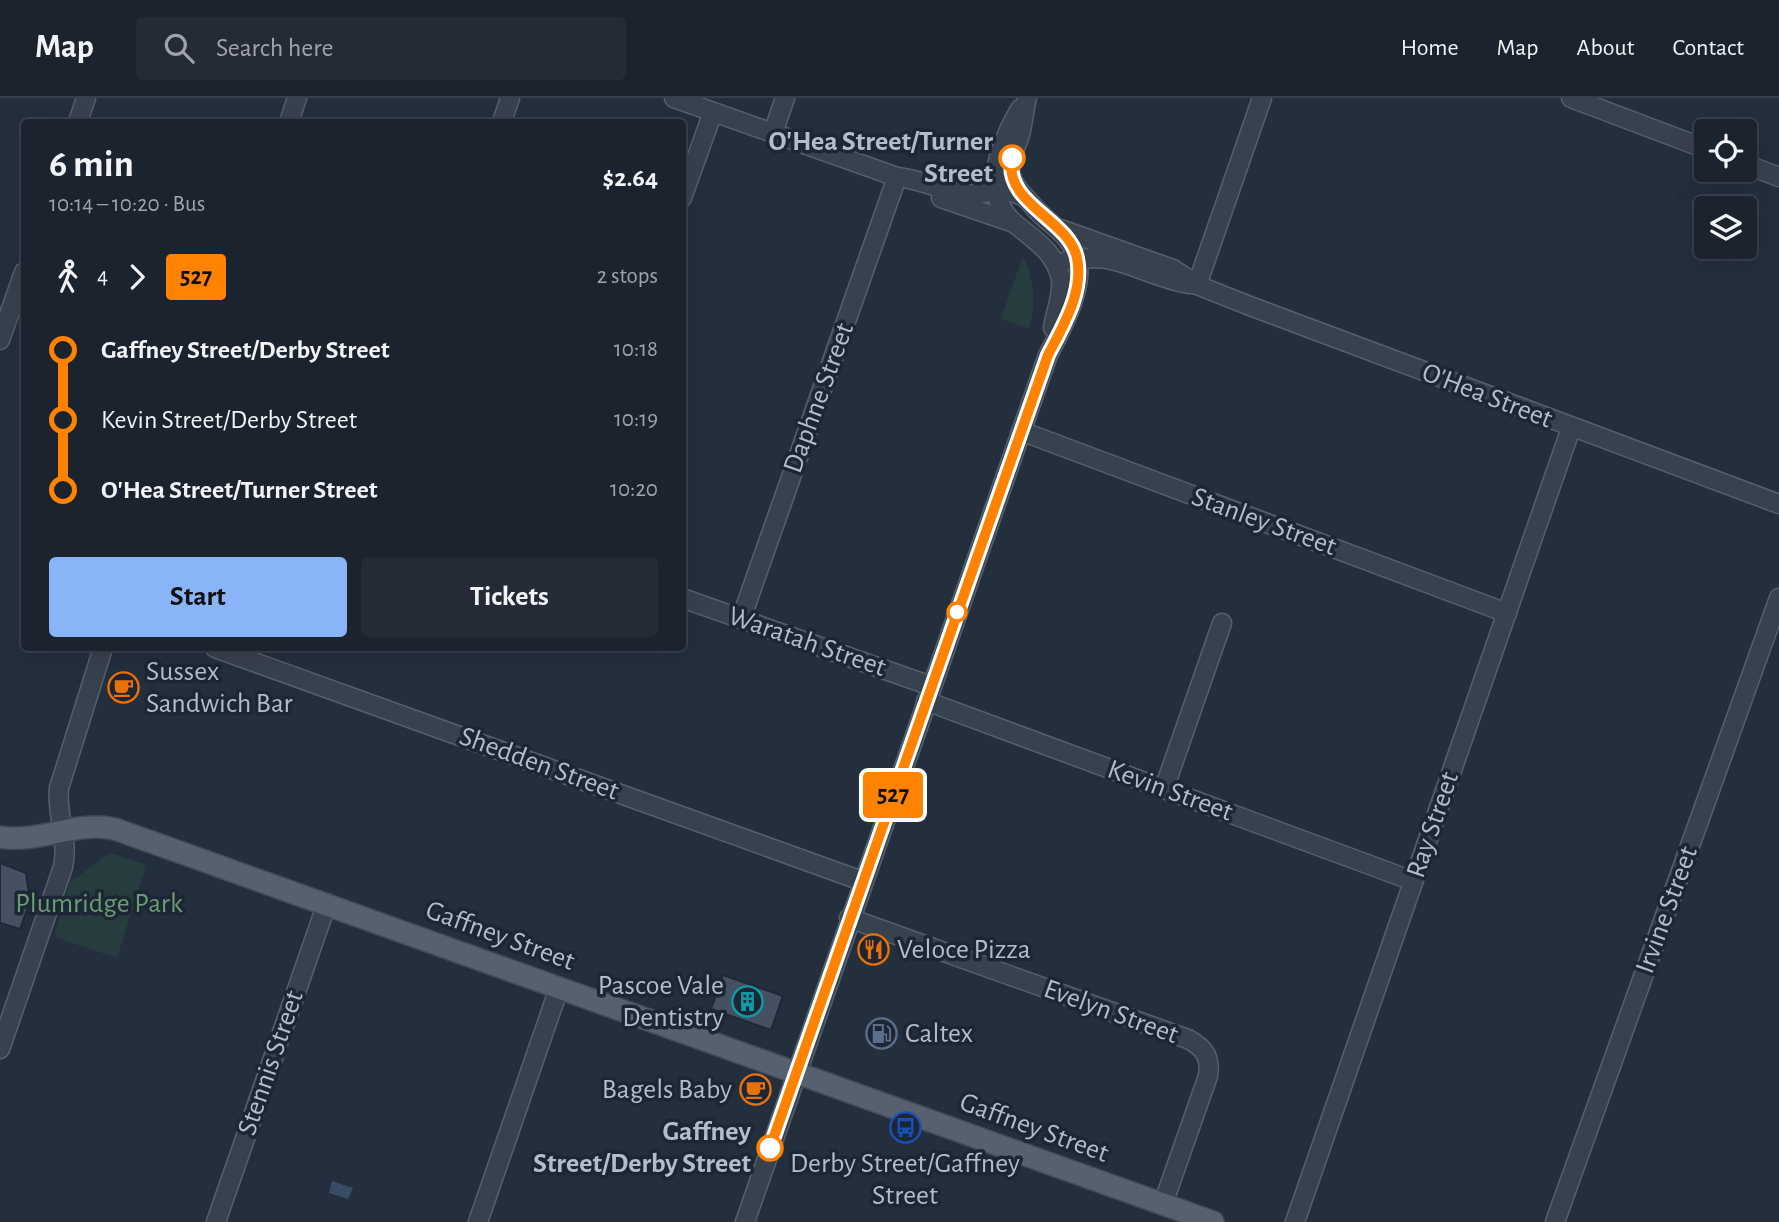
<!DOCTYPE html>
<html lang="en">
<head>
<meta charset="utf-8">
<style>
	:root { --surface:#1b232e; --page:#242b36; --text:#f1f3f6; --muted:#a0a4aa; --line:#39404a; --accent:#8ab4f8 }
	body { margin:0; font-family:"Alegreya Sans",sans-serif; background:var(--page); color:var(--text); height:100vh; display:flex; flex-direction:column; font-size:26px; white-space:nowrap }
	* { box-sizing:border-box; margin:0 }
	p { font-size:23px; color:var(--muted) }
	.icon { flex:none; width:38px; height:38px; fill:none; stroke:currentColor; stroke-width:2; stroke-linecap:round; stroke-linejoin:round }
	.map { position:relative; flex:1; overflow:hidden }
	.side { position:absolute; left:21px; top:21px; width:665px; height:532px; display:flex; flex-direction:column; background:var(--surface); border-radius:7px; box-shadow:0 7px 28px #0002,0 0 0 2px var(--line) }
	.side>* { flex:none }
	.badge { padding:0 14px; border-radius:5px; font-size:24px; line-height:46px }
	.tools { position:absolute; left:1694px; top:21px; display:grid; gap:14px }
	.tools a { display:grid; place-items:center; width:63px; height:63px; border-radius:7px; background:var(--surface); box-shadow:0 7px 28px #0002,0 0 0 2px var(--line); font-size:35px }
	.map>.badge { position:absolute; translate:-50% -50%; box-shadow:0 0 0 4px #fff }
	.legs { display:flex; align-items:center; gap:10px; height:77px; padding:0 28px; font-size:23px }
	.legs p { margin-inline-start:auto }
	.headline { display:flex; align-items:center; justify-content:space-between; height:119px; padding:0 28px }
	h1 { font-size:38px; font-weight:700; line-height:52px }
	.cta { display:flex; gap:14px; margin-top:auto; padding:14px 28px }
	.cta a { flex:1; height:80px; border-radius:7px; background:var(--accent); color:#111; font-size:28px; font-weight:700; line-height:80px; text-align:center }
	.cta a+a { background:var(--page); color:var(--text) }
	ul { padding:0 28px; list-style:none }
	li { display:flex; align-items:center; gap:24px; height:70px; font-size:26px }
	li i { display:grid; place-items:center; width:10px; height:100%; margin:0 9px; background:currentColor }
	li i::after { content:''; width:18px; height:18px; margin:-9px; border:5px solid; border-radius:50%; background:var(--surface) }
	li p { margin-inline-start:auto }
	li:first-child i { background:linear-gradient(#0000 50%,currentColor 0) }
	li:last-child i { background:linear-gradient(currentColor 50%,#0000 0) }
	header { display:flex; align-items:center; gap:42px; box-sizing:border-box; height:98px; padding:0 35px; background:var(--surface); border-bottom:2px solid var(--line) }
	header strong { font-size:33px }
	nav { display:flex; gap:38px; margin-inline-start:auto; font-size:24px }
	.search { width:490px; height:63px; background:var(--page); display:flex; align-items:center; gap:18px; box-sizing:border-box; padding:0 24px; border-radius:7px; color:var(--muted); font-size:26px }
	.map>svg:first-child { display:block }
</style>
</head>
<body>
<header>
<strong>Map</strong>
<div class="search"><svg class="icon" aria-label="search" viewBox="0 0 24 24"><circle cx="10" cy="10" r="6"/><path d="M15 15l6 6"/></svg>Search here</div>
<nav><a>Home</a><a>Map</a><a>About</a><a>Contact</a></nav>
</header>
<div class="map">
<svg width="1779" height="1124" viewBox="0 0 1779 1124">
	<rect width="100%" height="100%" fill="#242f3e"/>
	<!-- green -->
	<g fill="#263c3f">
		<path d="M1023,158c11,25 14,46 6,73l-28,-10z"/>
		<polygon points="110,755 146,767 117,860 54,839 70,784"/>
	</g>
	<!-- water -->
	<polygon fill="#394c67" points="332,1083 353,1090 348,1101 329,1095"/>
	<!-- building -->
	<g fill="#455162" stroke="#1f2835" stroke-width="2">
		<polygon points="0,765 26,775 30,803 20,831 0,825"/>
		<polygon points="723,877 783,898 771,932 711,911"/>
	</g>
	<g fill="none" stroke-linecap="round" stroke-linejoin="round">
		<defs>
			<g id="minor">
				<path d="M674,0l223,79c25,2 49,16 72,17 22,1 32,-9 55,3"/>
				<polyline points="1571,0 1706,51"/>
				<path d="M1020,11c-19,33 -41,83 -6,114 19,16 42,29 47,57 2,16 -6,32 -8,48"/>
				<polyline points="78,24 86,0"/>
				<polyline points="289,24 297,0"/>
				<polyline points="502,24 510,0"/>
				<polyline points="773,35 785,0"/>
				<polyline points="1745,66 1779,79"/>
				<polyline points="682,100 713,14"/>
				<polyline points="941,100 1014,125"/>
				<polyline points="1060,131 1173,171 1197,187 1250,208 1779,406"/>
				<path d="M1068,162c14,-1 29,-4 43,0 27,6 51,20 79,24"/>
				<polyline points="1197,187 1262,0"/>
				<polyline points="0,242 24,174"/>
				<polyline points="1021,333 1507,515"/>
				<polyline points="682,500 931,588"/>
				<polyline points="741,521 897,79"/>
				<polyline points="215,550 862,783"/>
				<polyline points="926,603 1413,783"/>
				<polyline points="1164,691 1222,525"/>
				<path d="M849,820l339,121c16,9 23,17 20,37l-45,128"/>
				<path d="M0,951l63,-182c6,-28 -7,-52 -4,-79l44,-140"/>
				<polyline points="216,1124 327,805"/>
				<polyline points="478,1124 559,890"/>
				<path d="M745,1124l303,-867c15,-29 47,-84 20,-115 -10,-13 -25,-21 -35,-34 -7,-9 -19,-18 -22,-30 -4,-14 5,-28 9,-41 3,-12 4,-25 7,-37"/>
				<polyline points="1295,1124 1571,330"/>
				<polyline points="1555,1124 1779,500"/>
			</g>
			<path id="major" d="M0,739c38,7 76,-17 115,-8l1098,393"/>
		</defs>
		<!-- minor casing -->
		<use href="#minor" stroke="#565f6c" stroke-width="21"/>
		<!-- major casing -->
		<use href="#major" stroke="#414a57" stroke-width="24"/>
		<!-- minor -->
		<use href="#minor" stroke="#38414e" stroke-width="18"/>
		<!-- major -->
		<use href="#major" stroke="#56606e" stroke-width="21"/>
	</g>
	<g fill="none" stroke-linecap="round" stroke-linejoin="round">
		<defs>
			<path id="line-1" d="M770,1050l278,-793c15,-29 36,-63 29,-97 -8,-39 -74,-54 -65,-100"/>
		</defs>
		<!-- line-1 casing -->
		<use href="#line-1" stroke="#fff" stroke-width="16"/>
		<!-- line-1 -->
		<use href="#line-1" stroke="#ff8200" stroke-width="10"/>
	</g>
	<!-- icons -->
	<defs>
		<symbol id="cafe-ring" viewBox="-11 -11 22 22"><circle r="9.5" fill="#1d2633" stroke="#e8710a" stroke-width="1.5"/><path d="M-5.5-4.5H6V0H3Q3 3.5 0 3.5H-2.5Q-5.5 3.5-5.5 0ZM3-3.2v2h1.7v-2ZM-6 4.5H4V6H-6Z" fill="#e8710a"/></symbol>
		<symbol id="restaurant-ring" viewBox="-11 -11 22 22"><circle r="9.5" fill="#1d2633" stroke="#e8710a" stroke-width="1.5"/><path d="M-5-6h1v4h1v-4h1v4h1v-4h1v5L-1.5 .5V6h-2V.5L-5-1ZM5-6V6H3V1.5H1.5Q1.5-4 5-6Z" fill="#e8710a"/></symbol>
		<symbol id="building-ring" viewBox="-11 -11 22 22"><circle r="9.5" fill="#1d2633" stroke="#0f9aa8" stroke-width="1.5"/><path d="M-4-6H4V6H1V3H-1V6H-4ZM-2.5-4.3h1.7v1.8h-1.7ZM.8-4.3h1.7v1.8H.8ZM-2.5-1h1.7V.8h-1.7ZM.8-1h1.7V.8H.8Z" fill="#0f9aa8"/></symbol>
		<symbol id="fuel-ring" viewBox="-11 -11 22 22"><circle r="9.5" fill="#1d2633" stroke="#5c6f8a" stroke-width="1.5"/><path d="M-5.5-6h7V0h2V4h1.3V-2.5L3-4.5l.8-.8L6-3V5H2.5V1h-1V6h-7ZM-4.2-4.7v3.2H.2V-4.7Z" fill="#5c6f8a"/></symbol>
		<symbol id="bus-ring" viewBox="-11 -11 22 22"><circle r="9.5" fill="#1d2633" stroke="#1a4fb4" stroke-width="1.5"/><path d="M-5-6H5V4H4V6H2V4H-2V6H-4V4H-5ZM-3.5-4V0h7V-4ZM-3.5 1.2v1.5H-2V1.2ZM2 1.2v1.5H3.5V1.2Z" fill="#1a4fb4"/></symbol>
	</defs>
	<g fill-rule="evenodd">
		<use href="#cafe-ring" x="106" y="572" width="35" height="35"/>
		<use href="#restaurant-ring" x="856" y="834" width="35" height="35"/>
		<use href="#building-ring" x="730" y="886" width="35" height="35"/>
		<use href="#fuel-ring" x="864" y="918" width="35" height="35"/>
		<use href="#cafe-ring" x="738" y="974" width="35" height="35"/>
		<use href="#bus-ring" x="888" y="1012" width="35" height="35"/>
	</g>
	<!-- markers -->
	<g fill="#fff" stroke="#ff8200" stroke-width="3.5">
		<circle cx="1012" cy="60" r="12"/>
		<circle cx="957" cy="514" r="9"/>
		<circle cx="770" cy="1050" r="12"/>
	</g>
	<g text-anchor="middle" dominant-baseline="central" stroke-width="7" stroke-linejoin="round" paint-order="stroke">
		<!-- stop labels -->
		<g font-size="28" font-weight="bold" fill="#b4bcc9" stroke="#1d2633" text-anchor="end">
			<text x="993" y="44">O'Hea Street/Turner<tspan x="993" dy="32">Street</tspan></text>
			<text x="751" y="1034">Gaffney<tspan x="751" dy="32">Street/Derby Street</tspan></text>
		</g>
		<!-- street labels -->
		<g font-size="28" fill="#b4bcc9" stroke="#1d2633">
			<text transform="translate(1487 298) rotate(21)">O'Hea Street</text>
			<text transform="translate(819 300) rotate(-70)">Daphne Street</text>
			<text transform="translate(1264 424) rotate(20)">Stanley Street</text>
			<text transform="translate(807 544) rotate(19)">Waratah Street</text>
			<text transform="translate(539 666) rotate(20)">Shedden Street</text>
			<text transform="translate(1170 693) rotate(20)">Kevin Street</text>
			<text transform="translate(1433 727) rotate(-71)">Ray Street</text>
			<text transform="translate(1667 812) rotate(-70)">Irvine Street</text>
			<text transform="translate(500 838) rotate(20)">Gaffney Street</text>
			<text transform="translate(1111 914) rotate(20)">Evelyn Street</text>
			<text transform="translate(271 965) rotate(-71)">Stennis Street</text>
			<text transform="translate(1034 1030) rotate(20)">Gaffney Street</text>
		</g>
		<!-- poi labels -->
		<g font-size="28" fill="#b4bcc9" stroke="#1d2633" text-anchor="start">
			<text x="146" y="574">Sussex<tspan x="146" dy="32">Sandwich Bar</tspan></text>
			<text x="897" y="852">Veloce Pizza</text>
			<text x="724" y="888" text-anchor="end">Pascoe Vale<tspan x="724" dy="32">Dentistry</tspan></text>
			<text x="905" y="936">Caltex</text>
			<text x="732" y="992" text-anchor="end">Bagels Baby</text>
			<text x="905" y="1066" text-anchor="middle">Derby Street/Gaffney<tspan x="905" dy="32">Street</tspan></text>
		</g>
		<!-- park labels -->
		<g font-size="28" fill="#6b9a76" stroke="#1d2633">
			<text x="99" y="806">Plumridge Park</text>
		</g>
	</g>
</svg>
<div class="tools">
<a><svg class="icon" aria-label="locate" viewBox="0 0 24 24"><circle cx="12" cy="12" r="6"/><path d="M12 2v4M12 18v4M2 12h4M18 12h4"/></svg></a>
<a><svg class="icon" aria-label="layers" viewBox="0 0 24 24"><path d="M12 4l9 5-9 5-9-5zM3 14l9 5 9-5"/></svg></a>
</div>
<b class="badge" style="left:893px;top:697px;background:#ff8200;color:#111">527</b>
<section class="side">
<div class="headline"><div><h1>6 min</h1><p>10:14 – 10:20 · Bus</p></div><b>$2.64</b></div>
<div class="legs"><svg class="icon" aria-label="walk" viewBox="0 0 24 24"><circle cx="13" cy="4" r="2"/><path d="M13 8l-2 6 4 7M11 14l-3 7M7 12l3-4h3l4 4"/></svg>4<svg class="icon" aria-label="forward" viewBox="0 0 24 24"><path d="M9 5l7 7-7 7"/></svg><b class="badge" style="background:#ff8200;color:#111">527</b><p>2 stops</p></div>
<ul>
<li><i style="color:#ff8200"></i><b>Gaffney Street/Derby Street</b><p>10:18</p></li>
<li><i style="color:#ff8200"></i><span>Kevin Street/Derby Street</span><p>10:19</p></li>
<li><i style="color:#ff8200"></i><b>O'Hea Street/Turner Street</b><p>10:20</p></li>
</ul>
<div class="cta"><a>Start</a><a>Tickets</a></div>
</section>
</div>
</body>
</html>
